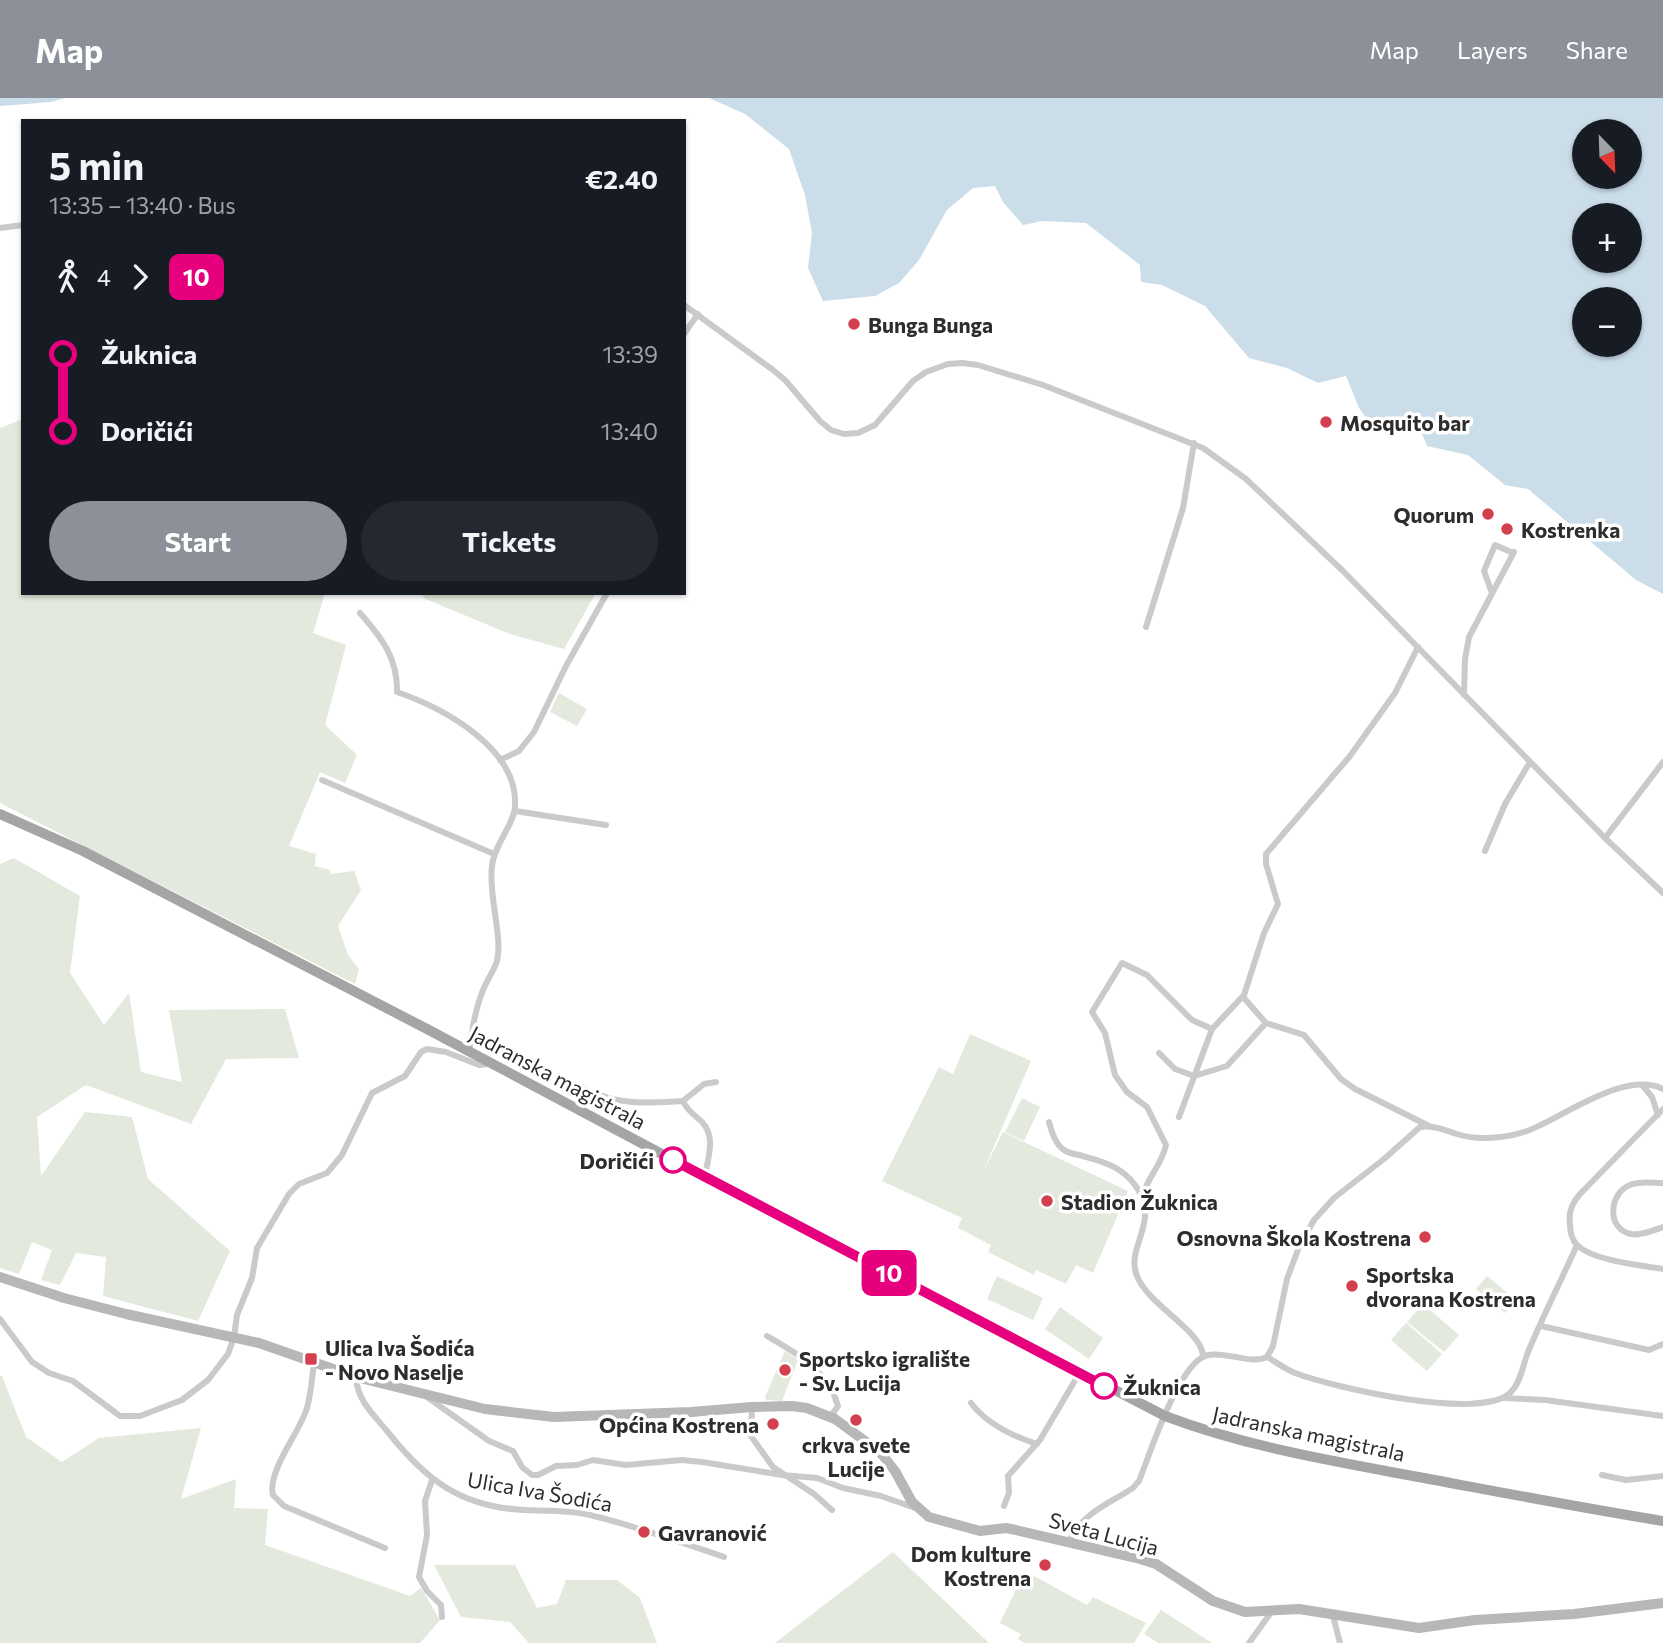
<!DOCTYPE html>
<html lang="en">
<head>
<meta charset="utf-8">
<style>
	:root { --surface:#171b24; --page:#242831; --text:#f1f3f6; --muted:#9ea1a6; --accent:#8c9099 }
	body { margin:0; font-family:Commissioner,sans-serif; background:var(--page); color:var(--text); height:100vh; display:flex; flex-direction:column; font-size:26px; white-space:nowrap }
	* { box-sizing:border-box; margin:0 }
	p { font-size:23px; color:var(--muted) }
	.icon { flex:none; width:38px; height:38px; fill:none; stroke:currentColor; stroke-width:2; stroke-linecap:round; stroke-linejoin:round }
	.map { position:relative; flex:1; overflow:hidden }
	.side { position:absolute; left:21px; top:21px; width:665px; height:476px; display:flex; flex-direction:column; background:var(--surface); border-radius:0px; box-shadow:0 2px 5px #0004 }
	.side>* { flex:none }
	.badge { padding:0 14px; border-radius:10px; font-size:24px; line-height:46px }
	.needle { width:46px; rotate:157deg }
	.buttons { position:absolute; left:1572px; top:21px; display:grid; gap:14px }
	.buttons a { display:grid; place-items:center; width:70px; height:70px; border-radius:50%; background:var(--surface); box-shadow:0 2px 5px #0004; font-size:35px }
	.map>.badge { position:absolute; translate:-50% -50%; box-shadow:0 0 0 4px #fff }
	.legs { display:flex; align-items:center; gap:10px; height:77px; padding:0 28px; font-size:23px }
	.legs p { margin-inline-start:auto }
	.overview { display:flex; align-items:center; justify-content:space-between; height:119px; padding:0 28px }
	h1 { font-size:38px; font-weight:700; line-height:52px }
	.cta { display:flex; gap:14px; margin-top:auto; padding:14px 28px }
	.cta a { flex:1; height:80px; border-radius:42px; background:var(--accent); color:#fff; font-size:28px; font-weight:700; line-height:80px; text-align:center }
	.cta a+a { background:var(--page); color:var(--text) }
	ul { padding:0 28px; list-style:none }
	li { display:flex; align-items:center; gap:24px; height:77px; font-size:26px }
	li i { display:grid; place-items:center; width:10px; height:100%; margin:0 9px; background:currentColor }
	li i::after { content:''; width:18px; height:18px; margin:-9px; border:5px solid; border-radius:50%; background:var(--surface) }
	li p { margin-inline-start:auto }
	li:first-child i { background:linear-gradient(#0000 50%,currentColor 0) }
	li:last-child i { background:linear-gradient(currentColor 50%,#0000 0) }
	header { display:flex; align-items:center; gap:42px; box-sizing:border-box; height:98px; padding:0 35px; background:var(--accent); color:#fff }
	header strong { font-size:33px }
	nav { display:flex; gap:38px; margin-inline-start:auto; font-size:24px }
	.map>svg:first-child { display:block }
</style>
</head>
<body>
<header>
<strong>Map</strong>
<nav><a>Map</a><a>Layers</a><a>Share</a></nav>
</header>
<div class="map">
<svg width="1663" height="1545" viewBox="0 0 1663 1545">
	<rect width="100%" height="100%" fill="#fff"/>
	<!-- green -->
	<g fill="#e3e9dc">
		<polygon points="23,321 23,495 325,495 313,535 346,547 325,627 357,657 345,685 320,674 289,748 316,756 315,768 330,772 330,776 354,773 361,792 338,828 348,857 359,871 355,886 0,705 0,330"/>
		<polygon points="424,495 596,495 564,551 510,536 423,500"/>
		<polygon points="559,595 587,611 577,628 550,614"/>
		<polygon points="14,760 80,798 70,875 104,927 129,895 141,974 182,984 169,912 285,911 299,960 226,961 191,1026 86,987 37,1019 41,1078 85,1014 132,1019 148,1081 230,1153 198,1223 103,1198 106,1159 76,1155 60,1187 41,1182 52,1152 32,1144 19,1176 0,1170 0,766"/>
		<polygon points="970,936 1031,963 982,1076 1003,1034 1128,1093 1093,1175 1076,1167 1066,1186 1036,1172 1034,1177 988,1154 991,1147 958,1130 962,1120 882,1083 939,969 953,976"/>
		<polygon points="1022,1000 1040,1009 1024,1043 1005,1034"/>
		<polygon points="997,1178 1043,1200 1033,1222 987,1201"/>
		<polygon points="1487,1178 1516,1202 1505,1215 1476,1191"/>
		<polygon points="1423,1206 1459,1237 1444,1254 1407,1224"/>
		<polygon points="1060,1209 1103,1240 1089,1261 1045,1231"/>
		<polygon points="1406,1225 1442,1256 1427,1273 1391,1242"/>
		<polygon points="785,1253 798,1262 782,1303 766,1302 765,1299"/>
		<polygon points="0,1278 2,1278 26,1339 62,1364 99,1340 201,1330 181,1401 236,1381 234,1410 268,1411 265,1447 410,1498 421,1490 440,1522 420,1545 0,1545"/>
		<polygon points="893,1454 989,1545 775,1545"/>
		<polygon points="434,1467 515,1467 537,1510 557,1506 566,1482 617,1482 640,1500 657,1545 529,1545 510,1524 461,1519"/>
		<polygon points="1025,1473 1087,1507 1093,1499 1146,1525 1134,1545 1025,1545 1018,1541 1021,1536 1000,1525"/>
		<polygon points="1161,1512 1212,1545 1158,1545 1144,1536"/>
	</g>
	<!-- water -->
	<g fill="#cadde8" fill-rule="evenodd">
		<polygon points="0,0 65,0 51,4 0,8"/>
		<path d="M709,0h954v496l-27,-14 -108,-91 -23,-4 -37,-30 -41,-9 -12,-29 -21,1 -22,8 -13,-18 -13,-32 -28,7 -31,-15 -38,-10 -44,-52 -43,-21 -21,-3 -1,-17 -54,-42 -44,-2 -19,4 -20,-23 -8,-16 -22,2 -26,22 -28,50 -20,23 -24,13 -52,5 -15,-33 4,-35 -7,-38 -16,-46 -44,-35zM1584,33h45v46h-45zM1584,117h45v46h-45zM1584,201h45v46h-45z"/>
	</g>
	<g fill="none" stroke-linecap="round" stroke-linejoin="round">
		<!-- street -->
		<g stroke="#cacaca" stroke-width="6">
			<polyline points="0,130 23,127"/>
			<polyline points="684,207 773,272 785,282 820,323 831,332 844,336 858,335 875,327 913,283 926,274 948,266 962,265 978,267 1043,287 1203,350 1246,381 1343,473 1605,740 1663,795"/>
			<polyline points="684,236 698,216"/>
			<polyline points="1492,495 1484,473 1495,447 1513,455"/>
			<path d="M360,515c21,24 38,45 37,79 46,16 122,56 118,115 -1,17 -21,38 -23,59 -4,29 11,71 5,95 -3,10 -10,19 -14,29 -8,20 -11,40 -14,62"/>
			<polyline points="1146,529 1183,410 1194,345"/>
			<polyline points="1464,597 1465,561 1469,539 1514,454"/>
			<polyline points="500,662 519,653 534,634 566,568 607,495"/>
			<polyline points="322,682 494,756"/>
			<polyline points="515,713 606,727"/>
			<polyline points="1605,740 1663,664"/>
			<polyline points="1485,753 1505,706 1530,664"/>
			<polyline points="1243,899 1266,925 1304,937 1341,981 1355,991 1429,1028"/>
			<polyline points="1159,955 1175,971 1194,978 1227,968 1266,925"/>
			<polyline points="1642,987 1652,999 1658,1017"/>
			<path d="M585,991c35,17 60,14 98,12"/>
			<path d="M1663,1011l-83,85c-8,9 -12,18 -10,30 0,7 2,16 7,21 16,16 64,20 86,24"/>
			<polyline points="1179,1019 1212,931"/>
			<path d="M1049,1024c3,10 6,22 15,28 4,3 10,4 15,5 21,6 37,9 52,25 35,39 -7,65 6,96 11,29 67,56 66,81"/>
			<path d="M705,1079c2,-18 12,-39 -3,-55 -7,-7 -15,-11 -19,-21l21,-17 12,-2"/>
			<path d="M1663,1085c-10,0 -24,-2 -33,2 -21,8 -24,44 1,49 10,2 23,-4 32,-7"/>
			<path d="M1142,1100c4,-19 20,-33 24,-53l-19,-38 -20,-15 -12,-17 -10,-42 -13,-21 30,-49 25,12 45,45 20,9 32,-34 20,-62 14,-29 -12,-40v-10l84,-98 45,-63 23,-46"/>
			<polyline points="0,1221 32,1264 49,1275 73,1283 120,1318 140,1318 182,1302 208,1282 228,1256 234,1239 237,1217 252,1180 257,1150 289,1096 299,1086 327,1075 342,1057 372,995 405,978 421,954 427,951 446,954 479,967 488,966"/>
			<polyline points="1541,1228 1649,1252 1663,1246"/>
			<path d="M767,1238c31,18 61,34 71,70l-8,11"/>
			<path d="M1267,1259c9,5 18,12 28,16 37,14 190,50 217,18 9,-10 11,-26 16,-39 15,-36 33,-71 49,-107"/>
			<path d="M314,1265c-2,15 -3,31 -7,45 -7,24 -40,63 -34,87l11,11 101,42"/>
			<path d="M356,1279c1,23 17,37 31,54 38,48 73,76 137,79 25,1 49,0 74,7 43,11 85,26 126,40"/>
			<polyline points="427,1299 489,1343 513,1353 522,1369 532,1377 538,1377 556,1368 577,1367 593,1362 626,1367 682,1362 702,1364 782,1377 817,1380 843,1390 881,1398 915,1410"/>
			<polyline points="1504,1300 1545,1302 1663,1318"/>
			<path d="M971,1305c16,21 41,33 66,41"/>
			<polyline points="752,1309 751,1338 773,1369 814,1396 832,1412"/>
			<polyline points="1602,1377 1626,1382 1663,1378"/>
			<polyline points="432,1382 425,1403 427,1437 419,1479 427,1493 441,1507 442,1519"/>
			<polyline points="1004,1408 1009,1395 1008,1378 1040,1342 1080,1274"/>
			<path d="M1068,1445c15,-31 39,-38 65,-55l6,-7c11,-27 40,-120 69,-126 19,-4 42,10 59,2l6,-11 14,-67 12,-32 15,-27 20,-22 50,-39 36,-32c14,-2 24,3 37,7 21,7 49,4 70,-3 37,-14 97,-61 136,-42"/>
			<polyline points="1333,1518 1340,1545"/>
			<polyline points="1249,1545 1272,1513"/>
		</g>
		<!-- secondary -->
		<polyline stroke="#b7b7b7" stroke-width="10" points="0,1179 64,1200 126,1216 259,1245 356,1279 485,1311 554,1319 691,1314 752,1309 792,1308 807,1310 835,1321 880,1354 895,1373 912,1404 929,1419 980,1433 1006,1430 1016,1432 1140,1461 1156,1466 1213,1503 1245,1514 1299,1511 1419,1530 1475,1522 1574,1516 1663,1505"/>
		<!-- primary -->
		<path stroke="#a5a5a5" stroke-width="10" d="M0,716l83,37 344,178 278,148 460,239c77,29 156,43 237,58 87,16 174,33 261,47"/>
	</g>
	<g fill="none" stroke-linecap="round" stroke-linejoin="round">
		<defs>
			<polyline id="line-1" points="673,1062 1104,1288"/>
		</defs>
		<!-- line-1 casing -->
		<use href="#line-1" stroke="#fff" stroke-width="16"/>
		<!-- line-1 -->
		<use href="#line-1" stroke="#e6007e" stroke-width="10"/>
	</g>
	<!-- markers -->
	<g fill="#d43f4e" stroke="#fff" stroke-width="2.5">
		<circle cx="854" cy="226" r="7"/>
		<circle cx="1326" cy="324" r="7"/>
		<circle cx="1488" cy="416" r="7"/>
		<circle cx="1507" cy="431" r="7"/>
		<circle cx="1047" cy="1103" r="7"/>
		<circle cx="1425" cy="1139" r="7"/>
		<circle cx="1352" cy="1188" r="7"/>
		<rect x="304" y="1254" width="14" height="14" rx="3.5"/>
		<circle cx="785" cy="1272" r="7"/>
		<circle cx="856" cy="1322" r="7"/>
		<circle cx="773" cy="1326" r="7"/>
		<circle cx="644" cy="1434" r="7"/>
		<circle cx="1045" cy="1467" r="7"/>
	</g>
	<g fill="#fff" stroke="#e6007e" stroke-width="3.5">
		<circle cx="673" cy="1062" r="12"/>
		<circle cx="1104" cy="1288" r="12"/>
	</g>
	<g text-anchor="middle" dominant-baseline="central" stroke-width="7" stroke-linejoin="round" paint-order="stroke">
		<!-- poi labels -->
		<g font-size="21" font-weight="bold" fill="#2d2d2d" stroke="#fff" text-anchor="start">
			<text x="868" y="226">Bunga Bunga</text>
			<text x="1340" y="324">Mosquito bar</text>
			<text x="1474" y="416" text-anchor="end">Quorum</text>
			<text x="1521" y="431">Kostrenka</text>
			<text x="1061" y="1103">Stadion Žuknica</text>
			<text x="1411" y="1139" text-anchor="end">Osnovna Škola Kostrena</text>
			<text x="1366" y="1176">Sportska<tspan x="1366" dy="24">dvorana Kostrena</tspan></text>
			<text x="325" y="1249">Ulica Iva Šodića<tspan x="325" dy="24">- Novo Naselje</tspan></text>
			<text x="799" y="1260">Sportsko igralište<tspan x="799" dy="24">- Sv. Lucija</tspan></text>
			<text x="759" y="1326" text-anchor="end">Općina Kostrena</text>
			<text x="856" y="1346" text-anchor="middle">crkva svete<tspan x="856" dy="24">Lucije</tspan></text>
			<text x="658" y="1434">Gavranović</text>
			<text x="1031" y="1455" text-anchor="end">Dom kulture<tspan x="1031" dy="24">Kostrena</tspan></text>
		</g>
		<!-- street labels -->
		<g font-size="21" fill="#2d2d2d" stroke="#fff">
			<text transform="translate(558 979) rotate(28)">Jadranska magistrala</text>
			<text transform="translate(1309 1335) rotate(12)">Jadranska magistrala</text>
			<text transform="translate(540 1393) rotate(10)">Ulica Iva Šodića</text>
			<text transform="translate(1104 1435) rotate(15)">Sveta Lucija</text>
		</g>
		<!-- stop labels -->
		<g font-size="21" font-weight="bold" fill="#2d2d2d" stroke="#fff" text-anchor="end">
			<text x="654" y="1062">Doričići</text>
			<text x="1123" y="1288" text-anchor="start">Žuknica</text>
		</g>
	</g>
</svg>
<div class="buttons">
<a><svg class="needle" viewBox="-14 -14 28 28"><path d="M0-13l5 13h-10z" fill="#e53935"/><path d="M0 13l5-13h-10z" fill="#9ea1a6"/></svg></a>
<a>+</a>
<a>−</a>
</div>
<b class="badge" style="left:889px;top:1175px;background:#e6007e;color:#fff">10</b>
<section class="side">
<div class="overview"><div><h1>5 min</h1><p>13:35 – 13:40 · Bus</p></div><b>€2.40</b></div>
<div class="legs"><svg class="icon" aria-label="walk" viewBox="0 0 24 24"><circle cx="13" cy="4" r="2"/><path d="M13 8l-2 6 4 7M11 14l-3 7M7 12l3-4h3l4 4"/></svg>4<svg class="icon" aria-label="forward" viewBox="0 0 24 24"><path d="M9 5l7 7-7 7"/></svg><b class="badge" style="background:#e6007e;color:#fff">10</b></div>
<ul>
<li><i style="color:#e6007e"></i><b>Žuknica</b><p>13:39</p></li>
<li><i style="color:#e6007e"></i><b>Doričići</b><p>13:40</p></li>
</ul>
<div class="cta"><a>Start</a><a>Tickets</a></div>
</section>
</div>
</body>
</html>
